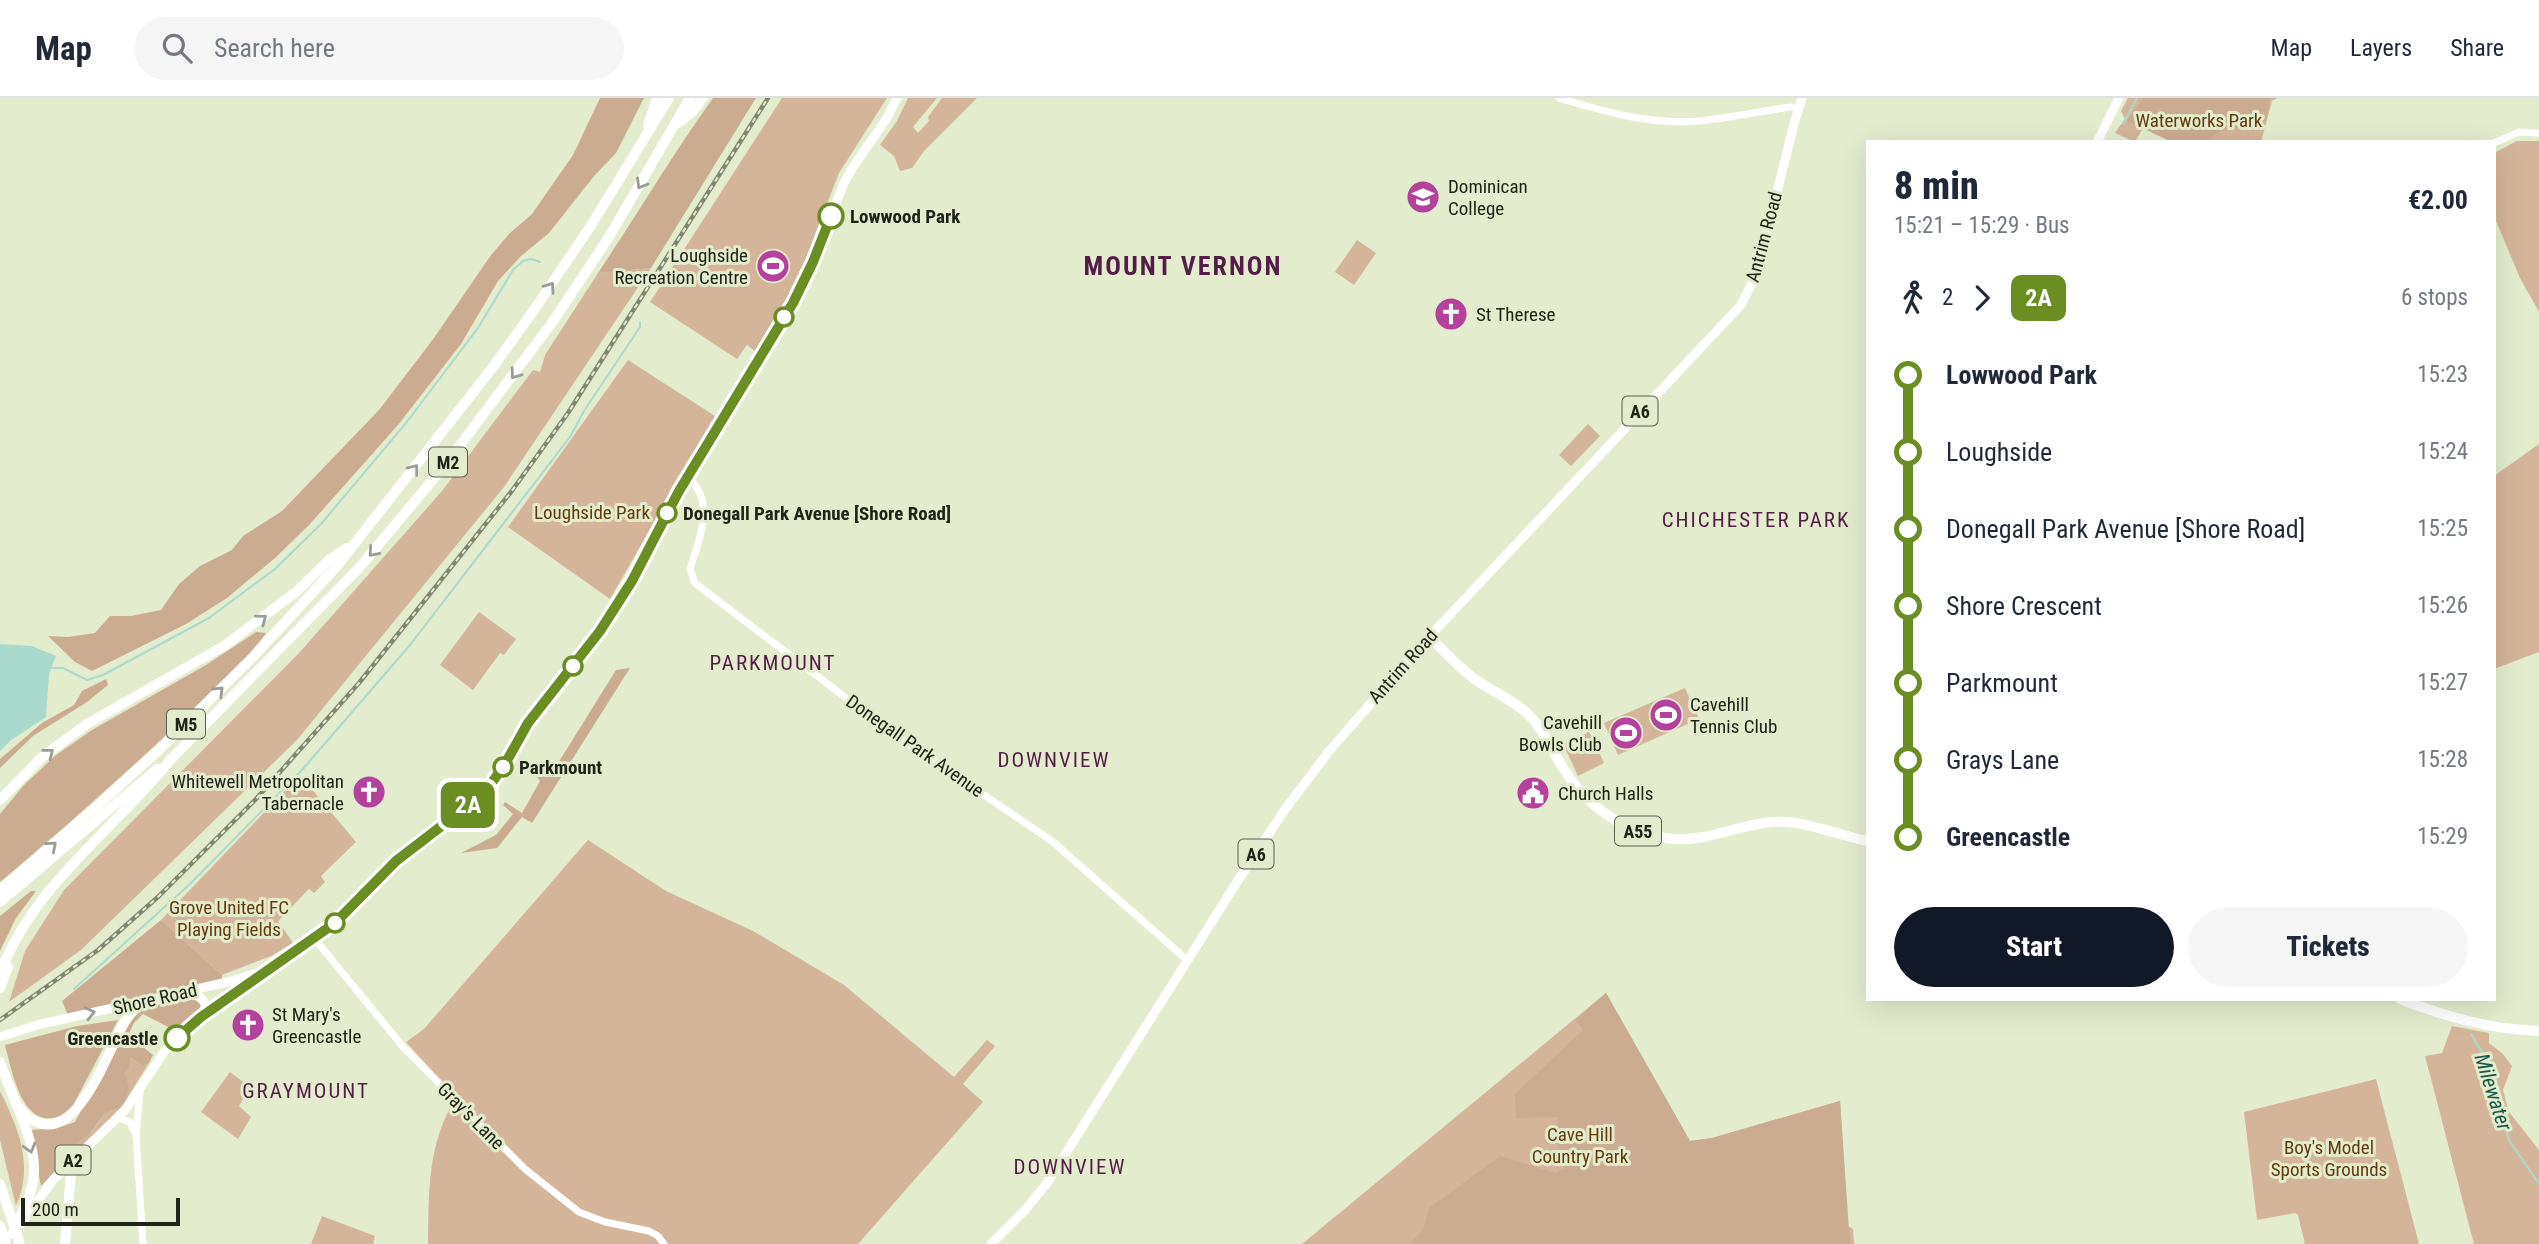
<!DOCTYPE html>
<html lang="en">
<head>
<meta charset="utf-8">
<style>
	:root { --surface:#fff; --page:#f6f6f7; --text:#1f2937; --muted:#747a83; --line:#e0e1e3; --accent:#111827 }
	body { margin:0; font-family:"Roboto Condensed",sans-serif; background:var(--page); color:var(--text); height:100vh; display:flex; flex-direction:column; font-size:26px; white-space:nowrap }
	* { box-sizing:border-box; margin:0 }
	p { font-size:23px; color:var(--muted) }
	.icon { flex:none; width:38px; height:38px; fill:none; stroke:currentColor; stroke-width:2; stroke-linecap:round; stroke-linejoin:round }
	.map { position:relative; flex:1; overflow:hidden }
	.sheet { position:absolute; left:1866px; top:42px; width:630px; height:861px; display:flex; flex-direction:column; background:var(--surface); border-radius:0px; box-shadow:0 7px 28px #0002 }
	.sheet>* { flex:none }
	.badge { padding:0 14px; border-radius:10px; font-size:24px; line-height:46px }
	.scale { position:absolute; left:21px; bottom:18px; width:159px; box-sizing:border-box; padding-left:7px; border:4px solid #202317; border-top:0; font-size:19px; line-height:24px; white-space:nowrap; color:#202317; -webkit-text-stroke:5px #e3eccd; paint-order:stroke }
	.map>.badge { position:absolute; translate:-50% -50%; box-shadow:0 0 0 4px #fff }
	.legs { display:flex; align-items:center; gap:10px; height:77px; padding:0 28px; font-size:23px }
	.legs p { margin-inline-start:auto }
	.headline { display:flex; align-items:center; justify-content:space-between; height:119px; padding:0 28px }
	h1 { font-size:38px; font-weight:800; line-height:52px }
	.button { display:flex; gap:14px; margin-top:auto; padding:14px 28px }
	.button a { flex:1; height:80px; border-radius:42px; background:var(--accent); color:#fff; font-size:28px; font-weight:800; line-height:80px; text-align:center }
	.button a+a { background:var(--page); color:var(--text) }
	ul { padding:0 28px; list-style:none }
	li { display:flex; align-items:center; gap:24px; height:77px; font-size:26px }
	li i { display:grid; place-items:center; width:10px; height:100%; margin:0 9px; background:currentColor }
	li i::after { content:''; width:18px; height:18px; margin:-9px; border:5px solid; border-radius:50%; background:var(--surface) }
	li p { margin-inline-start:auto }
	li:first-child i { background:linear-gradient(#0000 50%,currentColor 0) }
	li:last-child i { background:linear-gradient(currentColor 50%,#0000 0) }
	header { display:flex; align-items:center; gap:42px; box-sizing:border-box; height:98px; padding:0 35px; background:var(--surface); border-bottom:2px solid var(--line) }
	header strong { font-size:33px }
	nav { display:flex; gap:38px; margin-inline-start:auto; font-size:24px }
	.search { width:490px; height:63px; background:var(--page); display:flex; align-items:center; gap:18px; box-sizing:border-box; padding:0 24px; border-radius:38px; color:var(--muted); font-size:26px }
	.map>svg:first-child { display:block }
</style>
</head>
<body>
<header>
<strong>Map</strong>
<div class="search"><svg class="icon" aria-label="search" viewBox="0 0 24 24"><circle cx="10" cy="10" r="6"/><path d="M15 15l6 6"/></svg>Search here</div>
<nav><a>Map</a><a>Layers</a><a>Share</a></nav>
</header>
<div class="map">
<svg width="2539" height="1146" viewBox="0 0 2539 1146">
	<rect width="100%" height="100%" fill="#e3eccd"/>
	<!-- green -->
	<g fill="#d5b59a">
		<polygon points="782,0 887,0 839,75 806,160 787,201 755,253 747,247 737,261 650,204"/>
		<polygon points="908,0 937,0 913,29 918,35 929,23 928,19 942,0 977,0 924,53 912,70 900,73 894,58 880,47 897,23"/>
		<polygon points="2128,0 2277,0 2272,3 2261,44 2172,44 2143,30 2135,44 2115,35 2125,21 2121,13"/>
		<polygon points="2517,43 2539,43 2539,214 2520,180 2494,118 2494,55"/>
		<polygon points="1357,142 1376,155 1354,187 1335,174"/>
		<polygon points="651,170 504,389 297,642 81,852 9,904 25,853 64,792 300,554 442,393 533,272 540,274 545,257 598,175"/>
		<polygon points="628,262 715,318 610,501 508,429"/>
		<polygon points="1588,326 1600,338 1571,368 1559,357"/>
		<polygon points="2539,346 2539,554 2494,571 2494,378"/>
		<polygon points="479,514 516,541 504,557 500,555 473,592 440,567"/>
		<polygon points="1685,590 1699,621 1618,657 1604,625"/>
		<polygon points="1589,634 1604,665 1578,678 1563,646"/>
		<polygon points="300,677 356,744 321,778 325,784 314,795 309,791 278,823 293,845 271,858 222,877 161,822"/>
		<path d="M588,742l78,51 87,40 91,54 110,92 33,-37 8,6 -32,38 20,18 -125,142h-430c1,-54 -1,-99 28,-147l-50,-55 18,-13z"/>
		<polygon points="1606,895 1690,1043 1712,1040 1840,1003 1848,1128 1853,1131 1854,1146 1302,1146"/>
		<polygon points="2452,928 2489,935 2489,945 2503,956 2512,968 2503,992 2509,1014 2539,1052 2539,1146 2474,1146 2425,958 2442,955"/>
		<polygon points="131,960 143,968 149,965 121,1010 71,1059 73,1048 92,1034 104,1016 117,1011 126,979 125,975"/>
		<polygon points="230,974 250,989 239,1008 251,1019 238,1041 201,1014"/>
		<polygon points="2376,981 2419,1146 2305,1146 2298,1117 2295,1115 2257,1122 2244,1014"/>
		<path d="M0,993c19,38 34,75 16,115l-16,-66z"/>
		<polygon points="322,1118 375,1138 373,1146 311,1146"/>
	</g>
	<!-- forest -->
	<g fill="#ccac90">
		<polygon points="600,0 644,0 616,55 594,78 549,135 521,158 498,183 461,246 398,327 310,426 275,460 227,500 186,526 92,573 75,564 48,538 68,539 95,535 110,518 131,518 161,512 179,486 200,468 232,452 243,438 282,413 379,312 434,240 491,157 510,135 532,116 573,57"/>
		<path d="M713,0h43l-105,170 -53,5c39,-58 74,-118 115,-175z"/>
		<path d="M2143,0h127l-3,20 -9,13c-22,-4 -34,-8 -50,11h-36l-45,-21z"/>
		<path d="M256,534l10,1c-23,32 -54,58 -82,85 -60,57 -121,111 -184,164v-68l24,-29 32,-30 36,-25 114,-65z"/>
		<polygon points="630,570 532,725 522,719 497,750 461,755 496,737 513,716 503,707 505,704 522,715 540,683 536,678 543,666 555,670 616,572"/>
		<polygon points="106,581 108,587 87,604 33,638 0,670 0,661 42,625 74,607 82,593"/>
		<polygon points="31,793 36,793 16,820 0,853 0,818"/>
		<polygon points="161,822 222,877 222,881 69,920 62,903"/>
		<polygon points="1606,895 1690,1043 1712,1040 1840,1003 1850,1146 1410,1146 1423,1131 1429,1110 1500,1058 1556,1075 1565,1070 1563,1055 1555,1044 1558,1019 1516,1020 1515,996 1583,932 1575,922"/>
		<polygon points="192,901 199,902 202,905 198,913 176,933 143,916 134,925 128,937 153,957 149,965 143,968 131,960 128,971 125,975 129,990 124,1005 117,1011 104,1016 90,1036 73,1048 70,1057 41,1088 30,1032 57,1030 75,1024 132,915 147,909"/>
		<path d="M118,922l-48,91c-46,29 -57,-36 -65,-66l72,-19z"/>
	</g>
	<!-- water -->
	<polygon fill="#aadace" points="0,546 32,548 56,558 49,576 46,619 10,643 0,653"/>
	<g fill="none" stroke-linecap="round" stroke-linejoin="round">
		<!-- stream -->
		<g stroke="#aadace" stroke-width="2">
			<polyline points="2123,26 2137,0"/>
			<polyline points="51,570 63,570 87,582 103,577 209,520 275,471 321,426 406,325 478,230 513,172 523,163 531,161 540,164"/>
			<polyline points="74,891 191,785 302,672 410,547 570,339 584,313 640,229 640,224"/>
			<polyline points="2471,936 2482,954 2509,1042 2539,1086"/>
		</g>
		<!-- minor -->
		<g stroke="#fff" stroke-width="7">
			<path d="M1559,0c46,14 92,27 140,23 31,-3 62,-10 92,-14l7,2"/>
			<polyline points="2494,45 2519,34 2539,35"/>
			<path d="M687,379c30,24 12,63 3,92l5,14 197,150 160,108 135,119"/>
			<polyline points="314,840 404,950 525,1071 579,1114 605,1124 649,1133 658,1138 664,1146"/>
			<polyline points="140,994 136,1037 143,1146"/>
			<polyline points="119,1020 130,1024 134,1033"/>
		</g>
		<!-- major -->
		<g stroke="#fff" stroke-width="9">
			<polyline points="2097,44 2119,0"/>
			<path d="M188,896c9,0 15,4 18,12l-5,10"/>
			<polyline points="0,939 37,927 232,883 263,873"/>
			<polyline points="21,1126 53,1082 126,1011 164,954 201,919 335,825 396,763 476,701 497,677 528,625 600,532 632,483 680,391 793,205 813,164 844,85 853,69 887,20 897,0"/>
			<polyline points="991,1146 1026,1111 1047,1085 1237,784 1286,710 1330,652 1429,539 1741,207 1757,175 1794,26 1802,0"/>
		</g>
		<!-- highway -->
		<g stroke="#fff" stroke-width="10">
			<polyline points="678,25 693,13 703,0"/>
			<polyline points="648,27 657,0"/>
			<path d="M1429,539c15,13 27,28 43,40 18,14 41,22 57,38 16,16 23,35 34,53 24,39 65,68 112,71 35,2 65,-15 99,-17 30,-2 64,13 93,19"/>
			<polyline points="0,702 41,660 87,626 224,548 296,494 328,463 347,450"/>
			<polyline points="0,792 94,711 161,650 252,560 337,468 493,269 534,212 592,126 669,0"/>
			<polyline points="0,804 157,671"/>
			<path d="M0,875c35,-90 113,-142 171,-214l188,-191 87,-104 108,-144 55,-83 81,-139"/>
			<polyline points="0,890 8,869"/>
			<path d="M2400,901c46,18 89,30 139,32"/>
			<path d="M0,964c10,31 34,74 34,105 1,23 -12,46 -22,67"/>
			<path d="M16,1006c5,5 10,12 15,15 47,30 77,-72 95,-99 5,-8 12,-14 20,-19"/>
			<polyline points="0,1086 20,1146"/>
			<polyline points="0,1128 6,1146"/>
			<polyline points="65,1146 72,1063"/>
		</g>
		<defs>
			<polyline id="rail" points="0,922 98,852 159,798 256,701 359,585 511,394 568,315 768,0"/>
		</defs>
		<!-- rail casing -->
		<use href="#rail" stroke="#808671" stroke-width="4.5"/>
		<!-- rail -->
		<use href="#rail" stroke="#e3eccd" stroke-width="2" stroke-dasharray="5" stroke-linecap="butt"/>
	</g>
	<!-- one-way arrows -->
	<defs><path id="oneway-chevron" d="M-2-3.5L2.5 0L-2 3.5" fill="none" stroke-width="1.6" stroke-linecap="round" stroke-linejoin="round" transform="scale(1.75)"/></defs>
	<g stroke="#9b9c97">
		<use href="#oneway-chevron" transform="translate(641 86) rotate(121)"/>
		<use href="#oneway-chevron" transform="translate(550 189) rotate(-55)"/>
		<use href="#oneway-chevron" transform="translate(515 276) rotate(126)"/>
		<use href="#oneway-chevron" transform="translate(414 371) rotate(-52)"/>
		<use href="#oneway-chevron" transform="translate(373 454) rotate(131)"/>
		<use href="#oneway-chevron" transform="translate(262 521) rotate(-37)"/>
		<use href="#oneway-chevron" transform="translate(219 593) rotate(-45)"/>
		<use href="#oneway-chevron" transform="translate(49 655) rotate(-38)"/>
		<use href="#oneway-chevron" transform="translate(52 748) rotate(-41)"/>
		<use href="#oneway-chevron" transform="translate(90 915) rotate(-13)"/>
		<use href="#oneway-chevron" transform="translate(30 1050) rotate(74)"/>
	</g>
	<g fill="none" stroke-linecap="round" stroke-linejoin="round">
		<defs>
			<polyline id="line-1" points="177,940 201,919 335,825 396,763 452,720 491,686 505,666 528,625 600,533 632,483 679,393 793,205 813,164 831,118"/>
		</defs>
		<!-- line-1 casing -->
		<use href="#line-1" stroke="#fff" stroke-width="16"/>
		<!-- line-1 -->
		<use href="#line-1" stroke="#6b8e23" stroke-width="10"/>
	</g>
	<!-- icons -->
	<defs>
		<symbol id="school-disc" viewBox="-11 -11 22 22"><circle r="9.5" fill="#b4419c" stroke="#e3eccd"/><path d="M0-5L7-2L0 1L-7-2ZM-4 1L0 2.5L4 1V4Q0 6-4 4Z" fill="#fff"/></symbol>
		<symbol id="stadium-disc" viewBox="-11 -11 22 22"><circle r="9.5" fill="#b4419c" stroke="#e3eccd"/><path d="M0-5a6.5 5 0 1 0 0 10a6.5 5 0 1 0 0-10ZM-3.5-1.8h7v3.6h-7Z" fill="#fff"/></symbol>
		<symbol id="church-disc" viewBox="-11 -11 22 22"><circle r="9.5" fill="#b4419c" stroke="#e3eccd"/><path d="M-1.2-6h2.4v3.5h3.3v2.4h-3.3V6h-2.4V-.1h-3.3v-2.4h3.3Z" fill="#fff"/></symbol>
		<symbol id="civic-disc" viewBox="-11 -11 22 22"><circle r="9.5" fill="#b4419c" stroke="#e3eccd"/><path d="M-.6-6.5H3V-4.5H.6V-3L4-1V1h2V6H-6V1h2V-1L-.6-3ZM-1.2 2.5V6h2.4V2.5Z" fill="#fff"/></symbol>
	</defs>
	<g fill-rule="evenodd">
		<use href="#school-disc" x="1404" y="80" width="38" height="38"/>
		<use href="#stadium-disc" x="754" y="149" width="38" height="38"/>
		<use href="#church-disc" x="1432" y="197" width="38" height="38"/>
		<use href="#stadium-disc" x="1647" y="598" width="38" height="38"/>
		<use href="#stadium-disc" x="1607" y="616" width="38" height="38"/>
		<use href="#church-disc" x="350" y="675" width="38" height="38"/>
		<use href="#civic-disc" x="1514" y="676" width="38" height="38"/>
		<use href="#church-disc" x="229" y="908" width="38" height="38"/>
	</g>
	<!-- markers -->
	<g fill="#fff" stroke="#6b8e23" stroke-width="3.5">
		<circle cx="831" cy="118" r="12"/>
		<circle cx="784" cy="219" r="9"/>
		<circle cx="667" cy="415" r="9"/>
		<circle cx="573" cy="568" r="9"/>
		<circle cx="503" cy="669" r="9"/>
		<circle cx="335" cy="825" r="9"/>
		<circle cx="177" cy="940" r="12"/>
	</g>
	<g text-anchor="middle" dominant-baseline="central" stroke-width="6" stroke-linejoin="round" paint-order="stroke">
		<!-- shield labels -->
		<g fill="#e3eccd" stroke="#5a5f4e" stroke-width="2">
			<rect x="1622.5" y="298.5" width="35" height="29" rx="5"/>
			<rect x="429" y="349.5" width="38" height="29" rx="5"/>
			<rect x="167" y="611.5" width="38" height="29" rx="5"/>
			<rect x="1615" y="718.5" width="46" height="29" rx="5"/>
			<rect x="1238.5" y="741.5" width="35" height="29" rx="5"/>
			<rect x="55.5" y="1047.5" width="35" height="29" rx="5"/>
		</g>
		<g font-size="18" font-weight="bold" fill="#202317">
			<text x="1640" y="313">A6</text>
			<text x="448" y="364">M2</text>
			<text x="186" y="626">M5</text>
			<text x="1638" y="733">A55</text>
			<text x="1256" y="756">A6</text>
			<text x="73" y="1062">A2</text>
		</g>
		<!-- park labels -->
		<g font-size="19" fill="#653b0c" stroke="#e3eccd">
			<text x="2199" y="22">Waterworks Park</text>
			<text x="592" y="414">Loughside Park</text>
			<text x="229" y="809">Grove United FC<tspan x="229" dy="22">Playing Fields</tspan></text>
			<text x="1580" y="1036">Cave Hill<tspan x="1580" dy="22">Country Park</tspan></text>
			<text x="2329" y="1049">Boy's Model<tspan x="2329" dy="22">Sports Grounds</tspan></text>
		</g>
		<!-- poi labels -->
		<g font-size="19" fill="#202317" stroke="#e3eccd" text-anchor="start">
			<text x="1448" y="88">Dominican<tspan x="1448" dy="22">College</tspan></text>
			<text x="748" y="157" text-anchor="end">Loughside<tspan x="748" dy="22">Recreation Centre</tspan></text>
			<text x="1476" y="216">St Therese</text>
			<text x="1690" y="606">Cavehill<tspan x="1690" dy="22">Tennis Club</tspan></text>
			<text x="1602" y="624" text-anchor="end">Cavehill<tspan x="1602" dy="22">Bowls Club</tspan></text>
			<text x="344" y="683" text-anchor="end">Whitewell Metropolitan<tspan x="344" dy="22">Tabernacle</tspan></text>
			<text x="1558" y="695">Church Halls</text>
			<text x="272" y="916">St Mary's<tspan x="272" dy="22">Greencastle</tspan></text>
		</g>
		<!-- stop labels -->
		<g font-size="19" font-weight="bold" fill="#202317" stroke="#e3eccd" text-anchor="start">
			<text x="850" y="118">Lowwood Park</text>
			<text x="683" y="415">Donegall Park Avenue [Shore Road]</text>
			<text x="519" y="669">Parkmount</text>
			<text x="158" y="940" text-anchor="end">Greencastle</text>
		</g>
		<!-- street labels -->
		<g font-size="19" fill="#202317" stroke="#e3eccd">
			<text transform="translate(1764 139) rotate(-75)">Antrim Road</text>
			<text transform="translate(1403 568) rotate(-48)">Antrim Road</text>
			<text transform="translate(915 648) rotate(35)">Donegall Park Avenue</text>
			<text transform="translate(155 901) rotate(-13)">Shore Road</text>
			<text transform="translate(471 1018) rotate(45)">Gray's Lane</text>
		</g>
		<!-- neighbourhood labels -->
		<g font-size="21" letter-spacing="2" fill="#541d49" stroke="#e3eccd">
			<text x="1756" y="422">CHICHESTER PARK</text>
			<text x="773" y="565">PARKMOUNT</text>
			<text x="1054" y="662">DOWNVIEW</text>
			<text x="306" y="993">GRAYMOUNT</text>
			<text x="1070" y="1069">DOWNVIEW</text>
		</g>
		<!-- water labels -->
		<g font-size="21" font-style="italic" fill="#19584c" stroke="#e3eccd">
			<text transform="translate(2493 994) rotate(72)">Milewater</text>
		</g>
		<!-- district labels -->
		<g font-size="26" font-weight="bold" letter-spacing="2" fill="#541d49" stroke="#e3eccd">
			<text x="1183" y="168">MOUNT VERNON</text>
		</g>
	</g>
</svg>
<div class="scale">200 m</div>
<b class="badge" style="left:468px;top:707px;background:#6b8e23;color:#fff">2A</b>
<section class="sheet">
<div class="headline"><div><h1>8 min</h1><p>15:21 – 15:29 · Bus</p></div><b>€2.00</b></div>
<div class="legs"><svg class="icon" aria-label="walk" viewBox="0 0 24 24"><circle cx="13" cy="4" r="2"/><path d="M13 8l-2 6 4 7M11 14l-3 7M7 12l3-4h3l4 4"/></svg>2<svg class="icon" aria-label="forward" viewBox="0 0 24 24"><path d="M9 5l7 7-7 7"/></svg><b class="badge" style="background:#6b8e23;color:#fff">2A</b><p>6 stops</p></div>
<ul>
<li><i style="color:#6b8e23"></i><b>Lowwood Park</b><p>15:23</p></li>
<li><i style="color:#6b8e23"></i><span>Loughside</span><p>15:24</p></li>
<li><i style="color:#6b8e23"></i><span>Donegall Park Avenue [Shore Road]</span><p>15:25</p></li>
<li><i style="color:#6b8e23"></i><span>Shore Crescent</span><p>15:26</p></li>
<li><i style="color:#6b8e23"></i><span>Parkmount</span><p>15:27</p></li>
<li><i style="color:#6b8e23"></i><span>Grays Lane</span><p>15:28</p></li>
<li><i style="color:#6b8e23"></i><b>Greencastle</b><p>15:29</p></li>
</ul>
<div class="button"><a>Start</a><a>Tickets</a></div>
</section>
</div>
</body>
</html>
